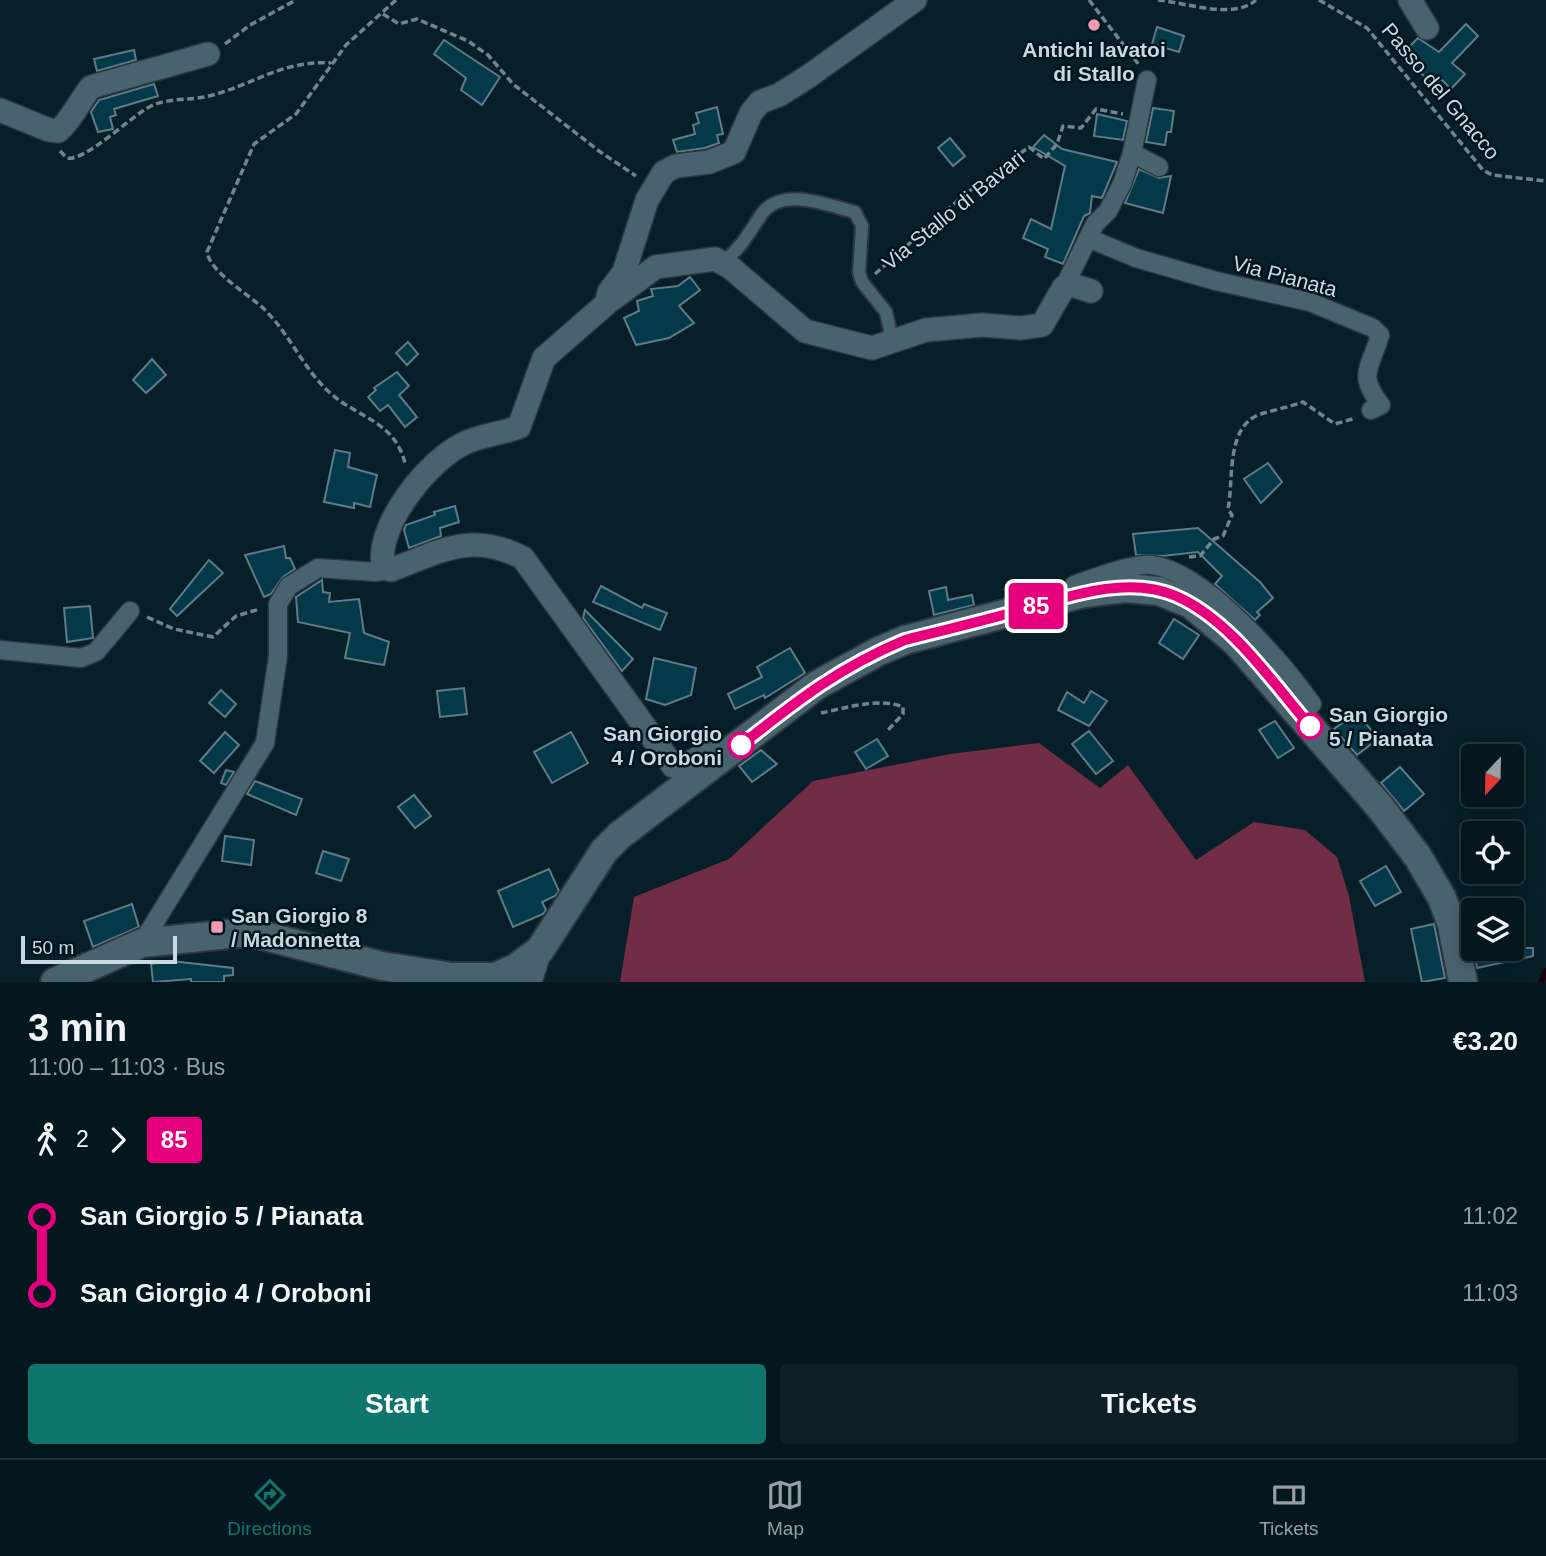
<!DOCTYPE html>
<html lang="en">
<head>
<meta charset="utf-8">
<style>
	:root { --surface:#04171e; --page:#0d2027; --text:#f1f3f6; --muted:#979fa4; --line:#25363c; --accent:#0f766e }
	body { margin:0; font-family:Arial,sans-serif; background:var(--page); color:var(--text); height:100vh; display:flex; flex-direction:column; font-size:26px; white-space:nowrap }
	* { box-sizing:border-box; margin:0 }
	p { font-size:23px; color:var(--muted) }
	.icon { flex:none; width:38px; height:38px; fill:none; stroke:currentColor; stroke-width:2; stroke-linecap:round; stroke-linejoin:round }
	.map { position:relative; height:982px; overflow:hidden }
	.sheet { display:flex; flex-direction:column; background:var(--surface); flex:1 }
	.sheet>* { flex:none }
	.badge { padding:0 14px; border-radius:5px; font-size:24px; line-height:46px }
	.needle { width:46px; rotate:202deg }
	.controls { position:absolute; left:1461px; top:744px; display:grid; gap:14px }
	.controls a { display:grid; place-items:center; width:63px; height:63px; border-radius:7px; background:var(--surface); box-shadow:0 4px 18px #0003,0 0 0 2px var(--line); font-size:35px }
	.scale { position:absolute; left:21px; bottom:18px; width:156px; box-sizing:border-box; padding-left:7px; border:4px solid #cad9df; border-top:0; font-size:19px; line-height:24px; white-space:nowrap; color:#cad9df; -webkit-text-stroke:5px #00151e; paint-order:stroke }
	.map>.badge { position:absolute; translate:-50% -50%; box-shadow:0 0 0 4px #fff }
	.legs { display:flex; align-items:center; gap:10px; height:77px; padding:0 28px; font-size:23px }
	.legs p { margin-inline-start:auto }
	.head { display:flex; align-items:center; justify-content:space-between; height:119px; padding:0 28px }
	h1 { font-size:38px; font-weight:800; line-height:52px }
	.action { display:flex; gap:14px; margin-top:auto; padding:14px 28px }
	.action a { flex:1; height:80px; border-radius:7px; background:var(--accent); color:#fff; font-size:28px; font-weight:800; line-height:80px; text-align:center }
	.action a+a { background:var(--page); color:var(--text) }
	ul { padding:0 28px; list-style:none }
	li { display:flex; align-items:center; gap:24px; height:77px; font-size:26px }
	li i { display:grid; place-items:center; width:10px; height:100%; margin:0 9px; background:currentColor }
	li i::after { content:''; width:18px; height:18px; margin:-9px; border:5px solid; border-radius:50%; background:var(--surface) }
	li p { margin-inline-start:auto }
	li:first-child i { background:linear-gradient(#0000 50%,currentColor 0) }
	li:last-child i { background:linear-gradient(currentColor 50%,#0000 0) }
	.menu { display:flex; justify-content:space-around; align-items:center; height:98px; border-top:2px solid var(--line); background:var(--surface); font-size:19px; color:var(--muted) }
	.menu a { display:grid; justify-items:center; gap:4px }
	.menu .selected { color:var(--accent) }
	.map>svg:first-child { display:block }
</style>
</head>
<body>
<div class="map">
<svg width="1546" height="982" viewBox="0 0 1546 982">
	<rect width="100%" height="100%" fill="#061f28"/>
	<!-- forest -->
	<polygon fill="#702d45" points="1039,743 1100,788 1128,765 1196,860 1254,822 1305,830 1337,857 1349,896 1365,982 620,982 634,897 729,859 813,781 950,754"/>
	<g fill="none" stroke-linecap="round" stroke-linejoin="round">
		<!-- stream -->
		<polyline stroke="#180006" stroke-width="6" points="1541,982 1546,971"/>
	</g>
	<!-- building -->
	<g fill="#04394a" stroke="#607b86" stroke-width="2">
		<polygon points="1466,24 1478,36 1452,63 1465,74 1451,89 1441,79 1435,86 1401,55 1418,38 1439,52"/>
		<polygon points="1157,27 1184,36 1179,52 1152,44"/>
		<polygon points="444,40 500,77 482,105 461,90 466,78 434,54"/>
		<polygon points="134,50 136,60 97,71 94,59"/>
		<polygon points="154,84 158,96 114,109 116,115 110,117 113,129 98,132 91,112 99,100"/>
		<polygon points="717,107 723,134 717,135 719,143 705,148 677,152 673,140 695,134 693,125 699,123 696,113"/>
		<polygon points="1153,108 1174,111 1171,132 1167,132 1165,145 1146,142"/>
		<polygon points="1097,114 1127,121 1123,140 1094,136"/>
		<polygon points="1044,135 1062,149 1117,162 1102,198 1092,196 1090,213 1084,216 1063,264 1045,257 1048,249 1023,238 1031,219 1051,229 1065,166 1033,147"/>
		<polygon points="950,138 965,156 953,166 938,148"/>
		<polygon points="1139,169 1159,178 1171,176 1163,213 1125,203"/>
		<polygon points="690,277 700,290 679,306 694,323 669,338 636,345 624,318 639,311 637,301 653,296 651,289 678,286"/>
		<polygon points="408,342 418,354 407,365 396,353"/>
		<polygon points="152,359 166,375 146,393 133,380"/>
		<polygon points="397,372 409,386 399,395 417,417 405,427 388,405 380,411 368,397 376,390 374,388"/>
		<polygon points="335,450 350,453 348,467 377,475 370,507 354,503 354,508 324,502"/>
		<polygon points="1268,463 1282,482 1261,503 1244,479"/>
		<polygon points="455,506 459,522 440,528 441,536 409,548 404,530 406,525 435,515 434,512"/>
		<polygon points="1198,528 1260,582 1273,598 1257,612 1260,615 1255,620 1215,584 1222,576 1198,552 1162,556 1136,555 1133,534"/>
		<polygon points="284,546 286,558 290,558 295,569 283,577 271,594 264,597 245,555"/>
		<polygon points="209,560 223,573 177,616 170,609"/>
		<polygon points="322,580 323,592 330,593 329,602 359,599 364,633 389,642 384,665 345,658 350,633 298,622 296,597"/>
		<polygon points="601,586 642,608 644,604 667,613 660,630 593,602"/>
		<polygon points="946,587 948,600 972,595 974,605 934,615 929,591"/>
		<polygon points="90,606 93,638 67,642 64,608"/>
		<polygon points="585,610 633,659 622,671 583,618"/>
		<polygon points="1174,619 1199,635 1183,659 1159,643"/>
		<polygon points="790,648 805,673 765,698 764,695 735,709 728,694 762,677 757,667"/>
		<polygon points="654,658 696,668 691,695 665,705 646,699"/>
		<polygon points="464,688 467,714 440,717 437,691"/>
		<polygon points="221,690 236,704 225,717 209,703"/>
		<polygon points="1091,691 1107,701 1089,726 1058,710 1067,692 1084,703"/>
		<polygon points="1357,712 1378,739 1357,755 1334,729"/>
		<polygon points="1275,721 1294,748 1278,758 1259,730"/>
		<polygon points="1089,731 1113,761 1096,774 1072,744"/>
		<polygon points="225,732 239,745 214,773 200,761"/>
		<polygon points="571,732 588,763 552,783 534,752"/>
		<polygon points="877,739 888,756 866,769 855,752"/>
		<polygon points="761,750 777,764 752,782 739,766"/>
		<polygon points="1400,767 1424,794 1404,811 1381,783"/>
		<polygon points="226,770 234,772 226,785 221,783"/>
		<polygon points="255,781 302,799 296,815 247,794"/>
		<polygon points="414,795 431,816 415,828 398,807"/>
		<polygon points="225,836 254,840 251,865 222,861"/>
		<polygon points="323,851 349,859 341,881 316,873"/>
		<polygon points="1386,866 1401,892 1375,906 1360,881"/>
		<polygon points="549,869 559,891 555,896 542,902 546,910 543,914 513,927 498,891"/>
		<polygon points="132,904 139,927 93,947 84,921"/>
		<polygon points="1434,924 1445,978 1422,982 1411,929"/>
		<polygon points="1473,948 1533,948 1533,956 1477,968"/>
		<polygon points="171,961 233,968 233,975 224,976 224,982 191,982 191,979 153,982 151,964"/>
	</g>
	<g fill="none" stroke-linecap="round" stroke-linejoin="round">
		<defs>
			<path id="service" d="M723,262c18,-14 26,-29 38,-47 20,-30 68,-9 94,-3l7,14 -3,46 3,10 24,30 7,32"/>
			<g id="pedestrian">
				<polyline points="1132,153 1159,167"/>
				<path d="M1088,238l48,20 80,23 94,21 63,26 7,7c-10,34 -23,40 1,70l-10,5"/>
				<polyline points="1064,287 1095,224 1108,211 1122,184 1132,153 1147,80"/>
				<path d="M1074,585c19,-7 59,-22 78,-20 53,7 130,97 160,139l-13,10"/>
				<polyline points="0,650 81,658 96,652 130,611"/>
				<polyline points="142,943 265,743 278,656 278,604 289,586 318,568 375,572 391,570"/>
			</g>
			<g id="minor">
				<polyline points="1410,0 1427,28"/>
				<path d="M0,110l49,20 9,1c12,-9 23,-32 33,-44l117,-33"/>
				<polyline points="611,300 656,267 715,259 730,267 805,331 872,348 926,330 982,325 1021,328 1042,325 1064,287 1072,285 1091,291"/>
				<path d="M728,755l-14,-6 -32,18 -9,-1 -150,-208c-51,-27 -82,-7 -132,12l-8,-5c-7,-41 48,-108 84,-123 17,-7 36,-9 52,-15l25,-69 62,-54 3,-12 15,-20 23,-72 17,-28 12,-6 33,-4 25,-10 17,-39 9,-11 19,-7 30,-19 106,-76"/>
				<polyline points="530,982 540,950"/>
			</g>
			<polyline id="tertiary" points="55,982 142,943 249,932 382,966 452,977 495,977 516,968 540,950 604,851 620,835 817,685 879,651 905,640 1084,593 1125,588 1159,591 1191,604 1236,642 1380,807 1418,857 1442,898 1452,925 1463,982"/>
		</defs>
		<!-- service casing -->
		<use href="#service" stroke="#2c363e" stroke-width="16"/>
		<!-- pedestrian casing -->
		<use href="#pedestrian" stroke="#2c363e" stroke-width="21"/>
		<!-- minor casing -->
		<use href="#minor" stroke="#2c363e" stroke-width="26"/>
		<!-- tertiary casing -->
		<use href="#tertiary" stroke="#2c363e" stroke-width="32"/>
		<!-- path -->
		<g stroke="#71858c" stroke-width="3.5" stroke-dasharray="7 3.5" stroke-linecap="butt">
			<path d="M396,0l-50,45 -50,69 -42,30 -47,108c3,20 41,42 56,56 27,26 39,59 66,84 28,26 65,28 76,71"/>
			<polyline points="1089,0 1139,65"/>
			<path d="M1158,0c29,3 76,20 98,0"/>
			<polyline points="1319,0 1367,28 1483,170 1492,175 1546,181"/>
			<polyline points="383,14 399,24 417,19 468,41 488,55 513,84 599,151 636,176"/>
			<polyline points="225,44 250,25 296,0"/>
			<path d="M60,151l7,7c18,4 64,-42 84,-52 19,-9 39,-5 58,-10 44,-11 73,-36 122,-33"/>
			<polyline points="875,274 964,195 1029,147 1044,159 1057,144 1063,126 1081,128 1096,109 1123,114"/>
			<path d="M1189,557l11,-1 14,-17 9,-3 9,-21 -4,-6c6,-28 -3,-84 33,-95 13,-4 28,-7 42,-12l32,22 21,-6"/>
			<polyline points="147,617 174,629 213,637 236,616 260,609"/>
			<path d="M821,713c25,-5 58,-16 82,-6v7l-15,16"/>
		</g>
		<!-- service -->
		<use href="#service" stroke="#49636e" stroke-width="12"/>
		<!-- pedestrian -->
		<use href="#pedestrian" stroke="#49636e" stroke-width="18"/>
		<!-- minor -->
		<use href="#minor" stroke="#49636e" stroke-width="23"/>
		<!-- tertiary -->
		<use href="#tertiary" stroke="#49636e" stroke-width="28"/>
	</g>
	<g fill="none" stroke-linecap="round" stroke-linejoin="round">
		<defs>
			<path id="line-1" d="M741,745c56,-44 97,-77 164,-105 32,-8 65,-16 98,-25 54,-14 119,-42 173,-19 55,24 96,86 134,130"/>
		</defs>
		<!-- line-1 casing -->
		<use href="#line-1" stroke="#fff" stroke-width="16"/>
		<!-- line-1 -->
		<use href="#line-1" stroke="#e6007e" stroke-width="10"/>
	</g>
	<!-- markers -->
	<g fill="#f19ab4" stroke="#00151e" stroke-width="2.5">
		<circle cx="1094" cy="25" r="7"/>
		<rect x="210" y="920" width="14" height="14" rx="3.5"/>
	</g>
	<g fill="#fff" stroke="#e6007e" stroke-width="3.5">
		<circle cx="1310" cy="726" r="12"/>
		<circle cx="741" cy="745" r="12"/>
	</g>
	<g text-anchor="middle" dominant-baseline="central" stroke-width="5" stroke-linejoin="round" paint-order="stroke">
		<!-- poi labels -->
		<g font-size="21" font-weight="bold" fill="#cad9df" stroke="#00151e">
			<text x="1094" y="49">Antichi lavatoi<tspan x="1094" dy="24">di Stallo</tspan></text>
			<text x="231" y="915" text-anchor="start">San Giorgio 8<tspan x="231" dy="24">/ Madonnetta</tspan></text>
		</g>
		<!-- street labels -->
		<g font-size="21" fill="#cad9df" stroke="#00151e">
			<text transform="translate(1441 91) rotate(50)">Passo del Gnacco</text>
			<text transform="translate(953 210) rotate(-39)">Via Stallo di Bavari</text>
			<text transform="translate(1285 276) rotate(15)">Via Pianata</text>
		</g>
		<!-- stop labels -->
		<g font-size="21" font-weight="bold" fill="#cad9df" stroke="#00151e" text-anchor="start">
			<text x="1329" y="714">San Giorgio<tspan x="1329" dy="24">5 / Pianata</tspan></text>
			<text x="722" y="733" text-anchor="end">San Giorgio<tspan x="722" dy="24">4 / Oroboni</tspan></text>
		</g>
	</g>
</svg>
<div class="controls">
<a><svg class="needle" viewBox="-14 -14 28 28"><path d="M0-13l5 13h-10z" fill="#e53935"/><path d="M0 13l5-13h-10z" fill="#979fa4"/></svg></a>
<a><svg class="icon" aria-label="locate" viewBox="0 0 24 24"><circle cx="12" cy="12" r="6"/><path d="M12 2v4M12 18v4M2 12h4M18 12h4"/></svg></a>
<a><svg class="icon" aria-label="layers" viewBox="0 0 24 24"><path d="M12 4l9 5-9 5-9-5zM3 14l9 5 9-5"/></svg></a>
</div>
<div class="scale">50 m</div>
<b class="badge" style="left:1036px;top:606px;background:#e6007e;color:#fff">85</b>
</div>
<section class="sheet">
<div class="head"><div><h1>3 min</h1><p>11:00 – 11:03 · Bus</p></div><b>€3.20</b></div>
<div class="legs"><svg class="icon" aria-label="walk" viewBox="0 0 24 24"><circle cx="13" cy="4" r="2"/><path d="M13 8l-2 6 4 7M11 14l-3 7M7 12l3-4h3l4 4"/></svg>2<svg class="icon" aria-label="forward" viewBox="0 0 24 24"><path d="M9 5l7 7-7 7"/></svg><b class="badge" style="background:#e6007e;color:#fff">85</b></div>
<ul>
<li><i style="color:#e6007e"></i><b>San Giorgio 5 / Pianata</b><p>11:02</p></li>
<li><i style="color:#e6007e"></i><b>San Giorgio 4 / Oroboni</b><p>11:03</p></li>
</ul>
<div class="action"><a>Start</a><a>Tickets</a></div>
</section>
<nav class="menu">
<a class="selected"><svg class="icon" aria-label="directions" viewBox="0 0 24 24"><path d="M12 3l9 9-9 9-9-9zM9 14v-3h6M13 9l2 2-2 2"/></svg>Directions</a>
<a><svg class="icon" aria-label="map" viewBox="0 0 24 24"><path d="M3 6l6-2 6 2 6-2v14l-6 2-6-2-6 2zM9 4v14M15 6v14"/></svg>Map</a>
<a><svg class="icon" aria-label="tickets" viewBox="0 0 24 24"><path d="M3 7h18v10H3zM15 7v10"/></svg>Tickets</a>
</nav>
</body>
</html>
